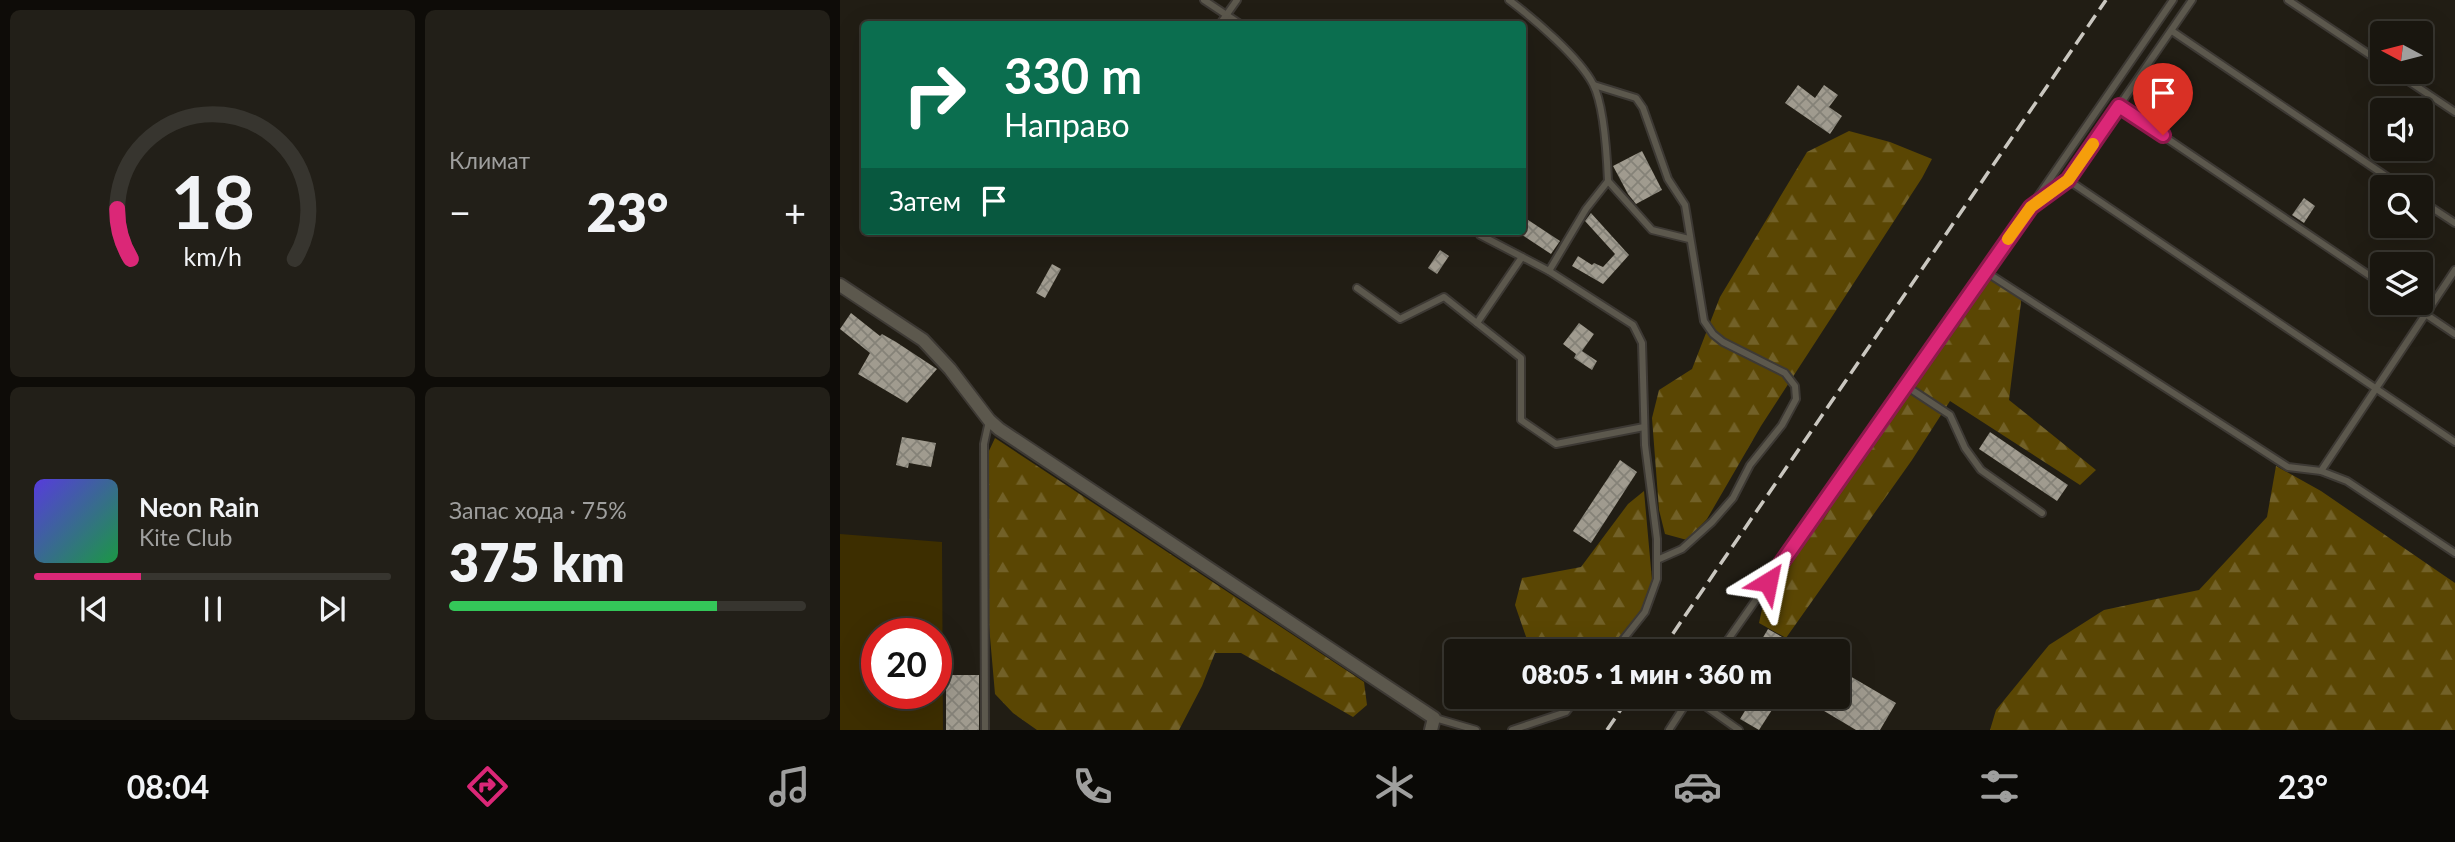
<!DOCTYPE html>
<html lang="ru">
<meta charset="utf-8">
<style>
:root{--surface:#19160f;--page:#221f18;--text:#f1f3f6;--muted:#9f9f9e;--line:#37352f;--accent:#db2777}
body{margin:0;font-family:Lato,sans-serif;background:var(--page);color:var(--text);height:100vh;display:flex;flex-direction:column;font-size:26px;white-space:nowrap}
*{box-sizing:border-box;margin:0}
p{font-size:23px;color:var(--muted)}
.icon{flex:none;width:38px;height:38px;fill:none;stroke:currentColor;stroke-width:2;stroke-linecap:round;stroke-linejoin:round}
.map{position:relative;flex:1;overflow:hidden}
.sheet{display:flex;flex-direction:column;gap:10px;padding:10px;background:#0e0c08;width:840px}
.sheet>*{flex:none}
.banner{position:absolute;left:21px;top:21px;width:665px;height:214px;border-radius:7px;box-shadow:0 7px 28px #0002,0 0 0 2px var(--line);background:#0b6e4f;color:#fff;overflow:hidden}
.needle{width:46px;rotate:277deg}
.tools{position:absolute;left:1530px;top:21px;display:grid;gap:14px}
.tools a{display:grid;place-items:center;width:63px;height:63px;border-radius:7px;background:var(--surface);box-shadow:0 7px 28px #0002,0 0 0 2px var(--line);font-size:35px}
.speed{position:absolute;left:21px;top:618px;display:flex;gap:14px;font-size:35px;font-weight:700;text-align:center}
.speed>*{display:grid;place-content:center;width:91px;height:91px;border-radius:50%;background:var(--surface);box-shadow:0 7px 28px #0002,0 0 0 2px var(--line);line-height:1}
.speed .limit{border:10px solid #d22;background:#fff;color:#111}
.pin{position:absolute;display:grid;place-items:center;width:60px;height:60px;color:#fff;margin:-72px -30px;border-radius:50% 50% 50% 0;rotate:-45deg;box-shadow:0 0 7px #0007}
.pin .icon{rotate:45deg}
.me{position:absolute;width:77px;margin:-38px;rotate:35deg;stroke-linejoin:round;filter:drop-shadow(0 0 5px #0008)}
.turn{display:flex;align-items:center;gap:24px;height:147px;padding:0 28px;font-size:32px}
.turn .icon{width:91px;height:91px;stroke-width:2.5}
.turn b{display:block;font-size:49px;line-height:60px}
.then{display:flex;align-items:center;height:66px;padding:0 28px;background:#0003;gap:14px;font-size:26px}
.big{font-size:52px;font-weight:800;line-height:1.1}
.sheet .tile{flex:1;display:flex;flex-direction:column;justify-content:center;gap:10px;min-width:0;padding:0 24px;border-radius:10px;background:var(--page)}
.sheet .dial{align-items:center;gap:0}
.dial svg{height:182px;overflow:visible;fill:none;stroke:var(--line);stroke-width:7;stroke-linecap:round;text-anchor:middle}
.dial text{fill:var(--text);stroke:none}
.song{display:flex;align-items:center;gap:21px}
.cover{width:84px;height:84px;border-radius:10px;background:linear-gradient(135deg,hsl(250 70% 55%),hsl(140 70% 35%))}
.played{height:7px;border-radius:4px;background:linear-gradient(90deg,var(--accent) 30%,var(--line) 30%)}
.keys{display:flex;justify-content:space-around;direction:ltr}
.heat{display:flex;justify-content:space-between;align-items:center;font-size:38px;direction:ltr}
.charge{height:10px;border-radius:5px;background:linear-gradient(90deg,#34c759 75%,var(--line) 0)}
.sheet .tiles{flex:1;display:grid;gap:10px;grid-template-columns:repeat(2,1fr)}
.trip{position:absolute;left:604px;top:639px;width:406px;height:70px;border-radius:7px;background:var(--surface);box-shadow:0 7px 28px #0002,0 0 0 2px var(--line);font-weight:800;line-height:70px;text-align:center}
.tabs{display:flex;height:112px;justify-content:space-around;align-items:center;background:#0a0906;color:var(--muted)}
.tabs .icon{width:49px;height:49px}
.tabs .selected{color:var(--accent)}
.tabs b{font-size:32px;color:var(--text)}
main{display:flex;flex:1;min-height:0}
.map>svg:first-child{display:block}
</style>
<main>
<section class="sheet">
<div class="tiles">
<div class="tile dial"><svg viewBox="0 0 100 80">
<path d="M14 69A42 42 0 1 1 86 69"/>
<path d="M14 69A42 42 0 0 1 8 47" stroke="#db2777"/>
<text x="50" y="56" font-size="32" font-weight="700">18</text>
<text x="50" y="72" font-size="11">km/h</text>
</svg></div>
<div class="tile"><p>Климат</p>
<div class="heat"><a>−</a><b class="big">23°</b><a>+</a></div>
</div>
<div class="tile">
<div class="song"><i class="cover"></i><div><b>Neon Rain</b><p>Kite Club</p></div></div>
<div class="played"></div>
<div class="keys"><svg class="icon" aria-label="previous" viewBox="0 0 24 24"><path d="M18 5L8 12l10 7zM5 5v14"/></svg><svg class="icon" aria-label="pause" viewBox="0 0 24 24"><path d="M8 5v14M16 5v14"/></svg><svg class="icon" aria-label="next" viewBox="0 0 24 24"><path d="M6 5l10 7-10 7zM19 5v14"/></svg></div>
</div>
<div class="tile"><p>Запас хода · 75%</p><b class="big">375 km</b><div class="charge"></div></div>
</div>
</section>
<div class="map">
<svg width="1615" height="730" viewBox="0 0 1615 730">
<defs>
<pattern id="forest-firs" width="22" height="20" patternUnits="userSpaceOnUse" patternTransform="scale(1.75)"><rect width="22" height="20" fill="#5a4603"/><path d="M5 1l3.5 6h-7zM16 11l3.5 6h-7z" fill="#726128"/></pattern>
<pattern id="building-cross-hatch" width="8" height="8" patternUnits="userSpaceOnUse" patternTransform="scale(1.75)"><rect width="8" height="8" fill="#a09b8f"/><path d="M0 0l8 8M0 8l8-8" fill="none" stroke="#858278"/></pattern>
</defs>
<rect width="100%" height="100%" fill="#211d14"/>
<!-- forest -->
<g fill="url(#forest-firs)">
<polygon points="1009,131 1050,142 1092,159 1082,178 921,426 867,519 847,540 825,534 819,510 812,418 819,390 852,369 880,297 967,152"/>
<polygon points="1161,279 1182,294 1169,400 1256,470 1240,485 1110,401 1072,460 946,638 919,623 928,582 1144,282"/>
<polygon points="155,438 524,682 527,705 513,717 401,653 375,653 362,686 339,730 197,730 173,713 155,694 148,614 148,453"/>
<polygon points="1436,466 1481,491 1615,583 1615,730 1150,730 1156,710 1209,645 1264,610 1359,590 1427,517"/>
<polygon points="804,491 813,591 774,651 691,651 675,605 682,578 741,567 788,504"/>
</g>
<!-- garden -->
<path fill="#3d2e00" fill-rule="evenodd" d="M0,534L102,542L103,730H0ZM37,634H96V693H37Z"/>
<!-- building -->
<g fill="url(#building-cross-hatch)">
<polygon points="958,85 975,98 984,85 998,95 989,107 1002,116 990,134 945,103"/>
<polygon points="802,151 822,190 796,204 788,194 773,166"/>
<polygon points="1464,198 1475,206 1464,223 1452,215"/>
<polygon points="751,213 789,255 763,284 732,266 738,256 752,265 754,263 763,267 775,254 745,221"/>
<polygon points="682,216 720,241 711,254 682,235"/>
<polygon points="600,250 609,256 597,274 588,268"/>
<polygon points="212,264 221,269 205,298 196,293"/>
<polygon points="11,313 40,336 42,334 56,342 97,369 67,403 18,374 30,353 0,329"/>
<polygon points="739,323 754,334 742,351 757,361 752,370 734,358 736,354 723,344"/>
<polygon points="1150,432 1228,485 1217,501 1139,449"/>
<polygon points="62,437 96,443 91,467 69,463 68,468 56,465"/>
<polygon points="780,460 797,472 751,543 733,531"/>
<polygon points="928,629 967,651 915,651"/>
<polygon points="998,669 1056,703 1040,730 1016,730 959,696 998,696"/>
<rect x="106" y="675" width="33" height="55"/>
<polygon points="914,696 941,696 919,730 900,719"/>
</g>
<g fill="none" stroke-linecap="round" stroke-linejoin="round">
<defs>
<g id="service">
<polyline points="364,0 400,24"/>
<path d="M669,0C694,19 739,57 753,84C764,105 767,157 768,181L746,209L709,271"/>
<polyline points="1448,0 1542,63"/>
<polyline points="380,24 397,0"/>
<polyline points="1332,31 1562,187"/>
<polyline points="1555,72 1615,112"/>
<polyline points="754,85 796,98 803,108 828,179 845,205 864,321 873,334 883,342 945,373 955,386 956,399 942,425 910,465 893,498 872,522 842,549 817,560"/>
<polyline points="1279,106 1542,284"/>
<polyline points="1228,180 1615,442"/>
<polyline points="768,181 812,230 849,239"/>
<polyline points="1580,200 1615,223"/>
<polyline points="1194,204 1228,180 1352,0"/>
<polyline points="640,235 709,271 793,325 802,343 805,445 817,539 817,579 805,612 774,651"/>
<polyline points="1146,272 1448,467 1481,471 1507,481 1615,553"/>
<polyline points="517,288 560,319 604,297 681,358 681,420 716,444 804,427"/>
<polyline points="1569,303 1615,334"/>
<polyline points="637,323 682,257"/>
<polyline points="1066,386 1110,415 1125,448 1141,470 1202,513"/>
<polyline points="1481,471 1615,270"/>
<polyline points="880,651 1146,272 1333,0"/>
<polyline points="851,696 899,730"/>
<polyline points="595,718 636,730"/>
<polyline points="145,730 144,444 149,421"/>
<polyline points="672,730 726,712 738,696"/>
<polyline points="829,730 851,696"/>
</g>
<polyline id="minor" points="0,285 83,340 110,369 149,420 159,429 594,718 591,730"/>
</defs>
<!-- service casing -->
<use href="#service" stroke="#3d3934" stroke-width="10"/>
<!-- minor casing -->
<use href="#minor" stroke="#3d3934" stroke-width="16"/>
<!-- service -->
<use href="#service" stroke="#5c584d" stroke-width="6"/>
<!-- minor -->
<use href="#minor" stroke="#5c584d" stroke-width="12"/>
<!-- rail -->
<g stroke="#cac7c0" stroke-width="3.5" stroke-dasharray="14 7" stroke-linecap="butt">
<polyline points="821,651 1266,0"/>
<polyline points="767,730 790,696"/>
</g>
</g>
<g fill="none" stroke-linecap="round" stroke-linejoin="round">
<defs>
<polyline id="route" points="928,582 1191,207 1228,180 1279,106 1323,135"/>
</defs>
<!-- route casing -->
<use href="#route" stroke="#8e194d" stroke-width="18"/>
<!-- route -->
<use href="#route" stroke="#db2777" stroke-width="12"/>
<!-- slow -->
<polyline stroke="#f59e0b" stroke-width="12" points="1168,239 1191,207 1228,180 1253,144"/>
</g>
</svg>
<div class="tools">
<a><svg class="needle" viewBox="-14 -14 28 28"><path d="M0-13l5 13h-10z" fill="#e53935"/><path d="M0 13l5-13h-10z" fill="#9f9f9e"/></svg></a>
<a><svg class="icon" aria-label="sound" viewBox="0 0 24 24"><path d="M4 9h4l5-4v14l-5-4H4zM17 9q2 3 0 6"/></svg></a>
<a><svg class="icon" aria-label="search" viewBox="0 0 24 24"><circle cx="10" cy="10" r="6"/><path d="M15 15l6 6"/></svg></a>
<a><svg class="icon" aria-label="layers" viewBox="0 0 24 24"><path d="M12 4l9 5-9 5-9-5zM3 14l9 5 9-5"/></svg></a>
</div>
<div class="speed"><div class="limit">20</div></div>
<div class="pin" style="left:1323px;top:135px;background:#d93025"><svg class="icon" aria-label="arrive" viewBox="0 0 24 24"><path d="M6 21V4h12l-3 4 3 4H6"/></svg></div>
<svg class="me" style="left:928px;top:582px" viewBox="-20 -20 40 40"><path d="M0-17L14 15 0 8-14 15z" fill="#db2777" stroke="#fff" stroke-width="4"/></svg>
<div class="trip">08:05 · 1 мин · 360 m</div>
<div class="banner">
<div class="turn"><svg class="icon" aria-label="right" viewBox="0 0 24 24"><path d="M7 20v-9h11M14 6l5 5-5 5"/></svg><div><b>330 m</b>Направо</div></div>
<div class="then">Затем<svg class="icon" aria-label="arrive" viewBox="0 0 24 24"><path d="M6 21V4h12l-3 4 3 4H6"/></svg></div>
</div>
</div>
</main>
<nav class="tabs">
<b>08:04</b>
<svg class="icon selected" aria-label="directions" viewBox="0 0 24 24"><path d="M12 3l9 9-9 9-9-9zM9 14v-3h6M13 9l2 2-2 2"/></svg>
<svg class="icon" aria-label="music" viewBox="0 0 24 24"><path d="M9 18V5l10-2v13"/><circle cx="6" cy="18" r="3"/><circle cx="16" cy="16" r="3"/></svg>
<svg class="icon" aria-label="phone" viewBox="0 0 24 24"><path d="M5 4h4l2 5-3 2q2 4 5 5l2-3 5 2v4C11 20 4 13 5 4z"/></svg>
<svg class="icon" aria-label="climate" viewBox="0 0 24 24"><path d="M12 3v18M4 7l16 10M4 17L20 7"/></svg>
<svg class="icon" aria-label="car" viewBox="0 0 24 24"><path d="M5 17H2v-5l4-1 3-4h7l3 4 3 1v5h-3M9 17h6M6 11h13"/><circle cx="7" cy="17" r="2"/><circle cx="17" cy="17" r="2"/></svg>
<svg class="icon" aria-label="filters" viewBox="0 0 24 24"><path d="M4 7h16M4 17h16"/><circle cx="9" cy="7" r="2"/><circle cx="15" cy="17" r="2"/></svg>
<b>23°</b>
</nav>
